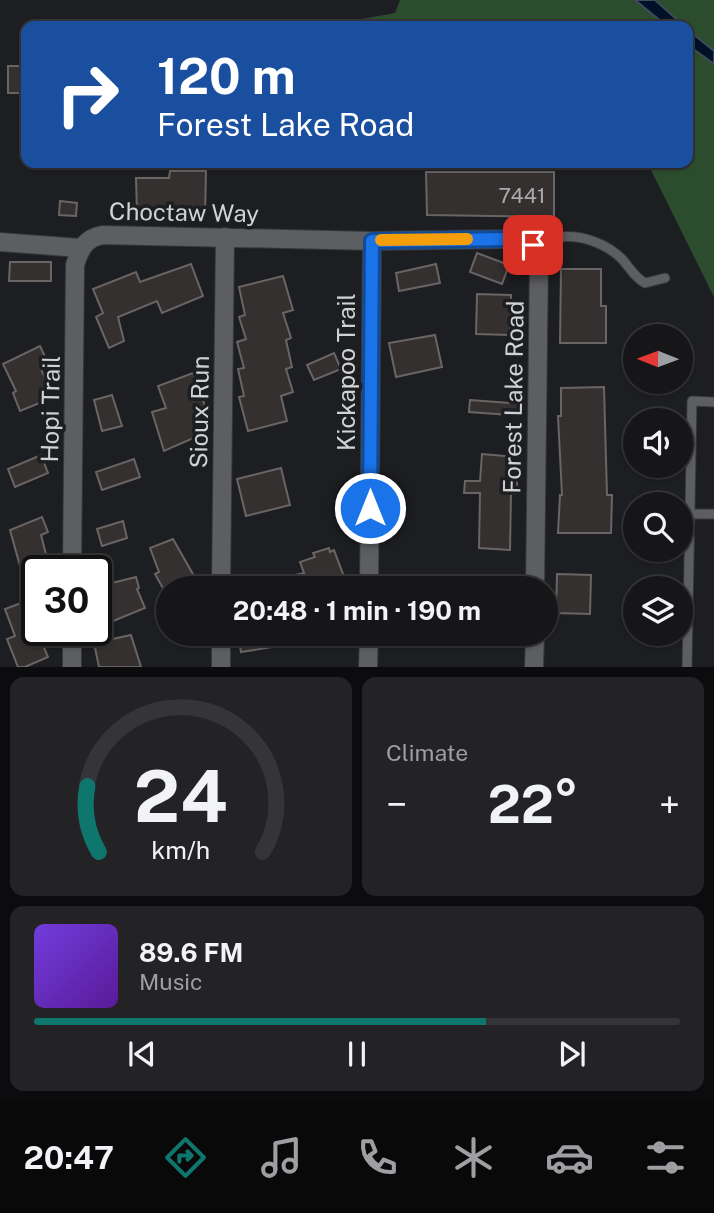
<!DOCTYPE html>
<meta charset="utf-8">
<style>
:root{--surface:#161619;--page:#232326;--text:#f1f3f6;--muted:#9e9fa2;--line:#353538;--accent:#0f766e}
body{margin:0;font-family:"Public Sans",sans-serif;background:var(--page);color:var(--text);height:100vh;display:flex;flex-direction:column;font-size:26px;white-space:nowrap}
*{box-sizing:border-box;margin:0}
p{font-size:23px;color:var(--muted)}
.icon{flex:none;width:38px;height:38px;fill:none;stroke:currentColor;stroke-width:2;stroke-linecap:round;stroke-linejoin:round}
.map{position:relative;height:667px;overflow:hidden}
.panel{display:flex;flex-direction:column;gap:10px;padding:10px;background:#0c0c0e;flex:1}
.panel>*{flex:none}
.hud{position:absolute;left:21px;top:21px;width:672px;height:147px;border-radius:14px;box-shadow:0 2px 5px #0004,0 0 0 2px var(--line);background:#1a4fa0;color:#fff;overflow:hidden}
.needle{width:46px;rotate:271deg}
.fabs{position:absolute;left:623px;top:324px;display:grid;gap:14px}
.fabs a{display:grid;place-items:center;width:70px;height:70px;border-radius:50%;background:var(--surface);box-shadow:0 2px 5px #0004,0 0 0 2px var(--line);font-size:35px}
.speed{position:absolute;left:21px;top:555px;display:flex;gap:14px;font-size:35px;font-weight:700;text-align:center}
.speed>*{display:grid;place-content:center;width:91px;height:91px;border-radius:50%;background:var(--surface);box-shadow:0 2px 5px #0004,0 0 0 2px var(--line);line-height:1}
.speed .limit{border:4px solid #111;border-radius:10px;background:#fff;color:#111}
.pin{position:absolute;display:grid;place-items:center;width:60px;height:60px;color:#fff;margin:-30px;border-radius:14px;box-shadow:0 4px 10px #0006}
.me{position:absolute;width:77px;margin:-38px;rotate:0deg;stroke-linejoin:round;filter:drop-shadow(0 0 5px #0008)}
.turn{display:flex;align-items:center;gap:24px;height:147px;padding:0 21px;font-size:32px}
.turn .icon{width:91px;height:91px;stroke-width:2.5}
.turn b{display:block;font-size:49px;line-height:60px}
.big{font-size:52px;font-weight:700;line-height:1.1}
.panel .widget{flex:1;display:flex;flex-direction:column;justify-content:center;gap:10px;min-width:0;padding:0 24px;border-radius:14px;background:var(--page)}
.panel .dial{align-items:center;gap:0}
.dial svg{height:182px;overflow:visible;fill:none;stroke:var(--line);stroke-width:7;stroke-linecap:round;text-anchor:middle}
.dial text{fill:var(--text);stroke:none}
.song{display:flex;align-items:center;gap:21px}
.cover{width:84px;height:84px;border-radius:10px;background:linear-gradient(135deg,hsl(260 70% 55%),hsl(270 70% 35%))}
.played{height:7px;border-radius:4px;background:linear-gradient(90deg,var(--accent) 70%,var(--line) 70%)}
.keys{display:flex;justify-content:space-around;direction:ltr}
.heat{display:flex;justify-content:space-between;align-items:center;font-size:38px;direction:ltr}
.panel .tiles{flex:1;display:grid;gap:10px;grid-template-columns:1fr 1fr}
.widget:last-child{grid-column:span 2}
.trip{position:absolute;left:156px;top:576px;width:402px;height:70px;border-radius:35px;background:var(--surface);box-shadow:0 2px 5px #0004,0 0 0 2px var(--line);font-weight:700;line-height:70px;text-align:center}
.tab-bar{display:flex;height:112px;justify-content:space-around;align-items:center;background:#09090a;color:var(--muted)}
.tab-bar .icon{width:49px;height:49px}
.tab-bar .active{color:var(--accent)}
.tab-bar b{font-size:32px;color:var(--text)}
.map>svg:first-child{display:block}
</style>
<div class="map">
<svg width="714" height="667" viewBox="0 0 714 667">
<rect width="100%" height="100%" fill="#1d1e21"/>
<!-- green -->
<polygon fill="#2c4d2d" points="400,0 714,0 714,297 649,166 622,163 688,163 688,26 333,26 334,24 395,13"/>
<!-- water -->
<g fill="#001026" stroke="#3f4a5a" stroke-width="2">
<polygon points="635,0 655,0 684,26 667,26"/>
<polygon points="688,30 714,51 714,64 688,45"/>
</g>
<!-- building -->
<g fill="#34302f" stroke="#6a6564" stroke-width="2">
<rect x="8" y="66" width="18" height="27"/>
<polygon points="170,171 206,171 205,217 169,217 169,212 137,213 136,178 169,178"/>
<polygon points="426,172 554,172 554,217 427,215"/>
<polygon points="60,201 77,203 76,216 59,215"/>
<polygon points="477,253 509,265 502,284 470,272"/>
<polygon points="10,262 51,262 51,281 9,281"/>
<polygon points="191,264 203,296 162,313 157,301 118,317 124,341 109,348 96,317 103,313 93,289 136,272 140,282"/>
<polygon points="436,264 440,283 399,291 396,273"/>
<polygon points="561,269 601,269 601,306 606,306 606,343 560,343"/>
<polygon points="283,276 293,310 283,313 291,338 286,340 292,367 286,369 293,392 281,396 287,421 248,431 239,397 244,396 238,369 244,368 237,342 246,339 239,317 245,315 239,287"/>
<polygon points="477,294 511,295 510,335 476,334"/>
<polygon points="435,335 442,367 396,377 389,343"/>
<polygon points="40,346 48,363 40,367 49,387 43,390 47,400 20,411 13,393 16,391 3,364"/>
<polygon points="334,353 341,369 314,380 307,365"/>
<polygon points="193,373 205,406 195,410 205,433 164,451 152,412 166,408 158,386"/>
<polygon points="604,387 607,495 612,495 611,533 558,533 560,495 562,495 558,416 561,416 561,388"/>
<polygon points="112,395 122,426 102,431 94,400"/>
<polygon points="470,400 523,404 522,416 469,412"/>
<polygon points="482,454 516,457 514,482 517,482 517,494 511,494 510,550 479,548 480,493 464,493 465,481 480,481"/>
<polygon points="41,455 48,473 15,487 8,469"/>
<polygon points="134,459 140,477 102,490 96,472"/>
<polygon points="281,468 290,505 246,516 237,479"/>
<polygon points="42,517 48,532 41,535 47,558 20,566 10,530"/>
<polygon points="123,521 127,538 102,546 97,529"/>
<polygon points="173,539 194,576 173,588 168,588 165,592 155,574 159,572 150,548"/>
<polygon points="329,548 330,552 334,550 346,582 327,588 262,588 261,583 304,573 300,562 315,557 313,553"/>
<polygon points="557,574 591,575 590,614 556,613"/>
<polygon points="136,577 139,588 137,589 145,608 96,628 96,587"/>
<polygon points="37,597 37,631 48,657 25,667 18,667 7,639 15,636 5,609"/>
<polygon points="284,634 285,645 241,652 239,641"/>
<polygon points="131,635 141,667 99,667 94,643"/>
</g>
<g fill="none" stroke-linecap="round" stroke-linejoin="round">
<defs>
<g id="lane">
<path d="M533,245C542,243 551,238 560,237C581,234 607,244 622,259C630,268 634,277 645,283L665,278"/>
<polyline points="690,514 714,514"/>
<polyline points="687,667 692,401 714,402"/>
</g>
<g id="street">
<polyline points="0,242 80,248"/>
<path d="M72,570L75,265C80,249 85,238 103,235L372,241L517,239L533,245L539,257L535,588"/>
<polyline points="221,588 225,237"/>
<polyline points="369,588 372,241"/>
<polyline points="72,667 72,630"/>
<polyline points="221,667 221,634"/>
<polyline points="368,667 369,634"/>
<polyline points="534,667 535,634"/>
</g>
</defs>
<!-- lane casing -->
<use href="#lane" stroke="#37383a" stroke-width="11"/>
<!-- street casing -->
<use href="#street" stroke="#37383a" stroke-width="20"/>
<!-- lane -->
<use href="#lane" stroke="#5d5e61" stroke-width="9"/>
<!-- street -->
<use href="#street" stroke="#5d5e61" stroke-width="18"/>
</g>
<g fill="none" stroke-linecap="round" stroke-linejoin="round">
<defs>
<polyline id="route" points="370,508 372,241 517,239 533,245"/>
</defs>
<!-- route casing -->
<use href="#route" stroke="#114b97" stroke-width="18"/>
<!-- route -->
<use href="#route" stroke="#1a73e8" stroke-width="12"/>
<!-- slow -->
<polyline stroke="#f59e0b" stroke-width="12" points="381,240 467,239"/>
</g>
<g text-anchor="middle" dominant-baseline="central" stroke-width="7" stroke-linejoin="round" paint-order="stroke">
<!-- number labels -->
<g font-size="21" fill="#aaaaab">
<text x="522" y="195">7441</text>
</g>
<!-- street labels -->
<g font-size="24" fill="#d1d2d4" stroke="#1d1e21">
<text transform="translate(184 212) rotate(1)">Choctaw Way</text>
<text transform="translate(346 372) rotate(-90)">Kickapoo Trail</text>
<text transform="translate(513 397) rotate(-89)">Forest Lake Road</text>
<text transform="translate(50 409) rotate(-89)">Hopi Trail</text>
<text transform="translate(199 412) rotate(-89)">Sioux Run</text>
</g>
</g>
</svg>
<div class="fabs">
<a><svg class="needle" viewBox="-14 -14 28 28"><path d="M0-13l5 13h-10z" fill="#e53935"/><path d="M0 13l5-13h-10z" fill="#9e9fa2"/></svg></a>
<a><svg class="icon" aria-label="sound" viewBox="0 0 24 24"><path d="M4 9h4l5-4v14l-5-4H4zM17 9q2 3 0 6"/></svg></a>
<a><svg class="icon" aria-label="search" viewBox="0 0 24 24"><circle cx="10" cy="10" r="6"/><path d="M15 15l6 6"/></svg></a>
<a><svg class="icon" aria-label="layers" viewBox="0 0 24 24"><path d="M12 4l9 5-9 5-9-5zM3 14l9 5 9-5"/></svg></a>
</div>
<div class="speed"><div class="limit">30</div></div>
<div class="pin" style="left:533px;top:245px;background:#d93025"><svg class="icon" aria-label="arrive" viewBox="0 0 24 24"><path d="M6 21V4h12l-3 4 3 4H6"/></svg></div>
<svg class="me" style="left:370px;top:508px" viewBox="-20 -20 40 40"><circle r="17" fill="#1a73e8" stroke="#fff" stroke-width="3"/><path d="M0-11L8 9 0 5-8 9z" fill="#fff"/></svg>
<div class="trip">20:48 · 1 min · 190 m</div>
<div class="hud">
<div class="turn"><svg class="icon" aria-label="right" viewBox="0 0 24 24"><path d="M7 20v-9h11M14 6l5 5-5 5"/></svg><div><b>120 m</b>Forest Lake Road</div></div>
</div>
</div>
<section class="panel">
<div class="tiles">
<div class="widget dial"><svg viewBox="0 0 100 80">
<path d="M14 69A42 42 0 1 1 86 69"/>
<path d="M14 69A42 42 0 0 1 9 40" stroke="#0f766e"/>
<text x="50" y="56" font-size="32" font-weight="700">24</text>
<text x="50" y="72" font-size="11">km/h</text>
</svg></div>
<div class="widget"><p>Climate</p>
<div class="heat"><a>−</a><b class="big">22°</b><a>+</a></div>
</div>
<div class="widget">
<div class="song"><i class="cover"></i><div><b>89.6 FM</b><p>Music</p></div></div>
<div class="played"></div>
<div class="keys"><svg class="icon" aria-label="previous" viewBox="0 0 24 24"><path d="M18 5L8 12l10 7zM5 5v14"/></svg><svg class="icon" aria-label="pause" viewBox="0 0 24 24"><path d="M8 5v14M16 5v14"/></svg><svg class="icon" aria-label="next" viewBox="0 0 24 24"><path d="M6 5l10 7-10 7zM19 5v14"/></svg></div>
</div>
</div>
</section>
<nav class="tab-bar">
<b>20:47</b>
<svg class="icon active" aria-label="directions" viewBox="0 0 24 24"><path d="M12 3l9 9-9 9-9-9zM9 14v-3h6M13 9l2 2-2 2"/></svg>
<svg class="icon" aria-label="music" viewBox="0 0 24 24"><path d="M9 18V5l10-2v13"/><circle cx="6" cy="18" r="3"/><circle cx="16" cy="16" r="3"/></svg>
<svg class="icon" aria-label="phone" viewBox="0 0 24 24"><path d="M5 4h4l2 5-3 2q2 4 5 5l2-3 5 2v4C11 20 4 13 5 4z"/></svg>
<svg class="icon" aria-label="climate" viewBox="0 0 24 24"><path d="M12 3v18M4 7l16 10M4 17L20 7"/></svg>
<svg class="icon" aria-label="car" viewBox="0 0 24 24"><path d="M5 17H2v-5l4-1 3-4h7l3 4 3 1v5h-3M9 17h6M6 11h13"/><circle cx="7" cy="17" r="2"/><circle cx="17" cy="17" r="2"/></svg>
<svg class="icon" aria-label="filters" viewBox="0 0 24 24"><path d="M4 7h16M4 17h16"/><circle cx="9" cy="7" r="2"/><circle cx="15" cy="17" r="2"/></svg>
</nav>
